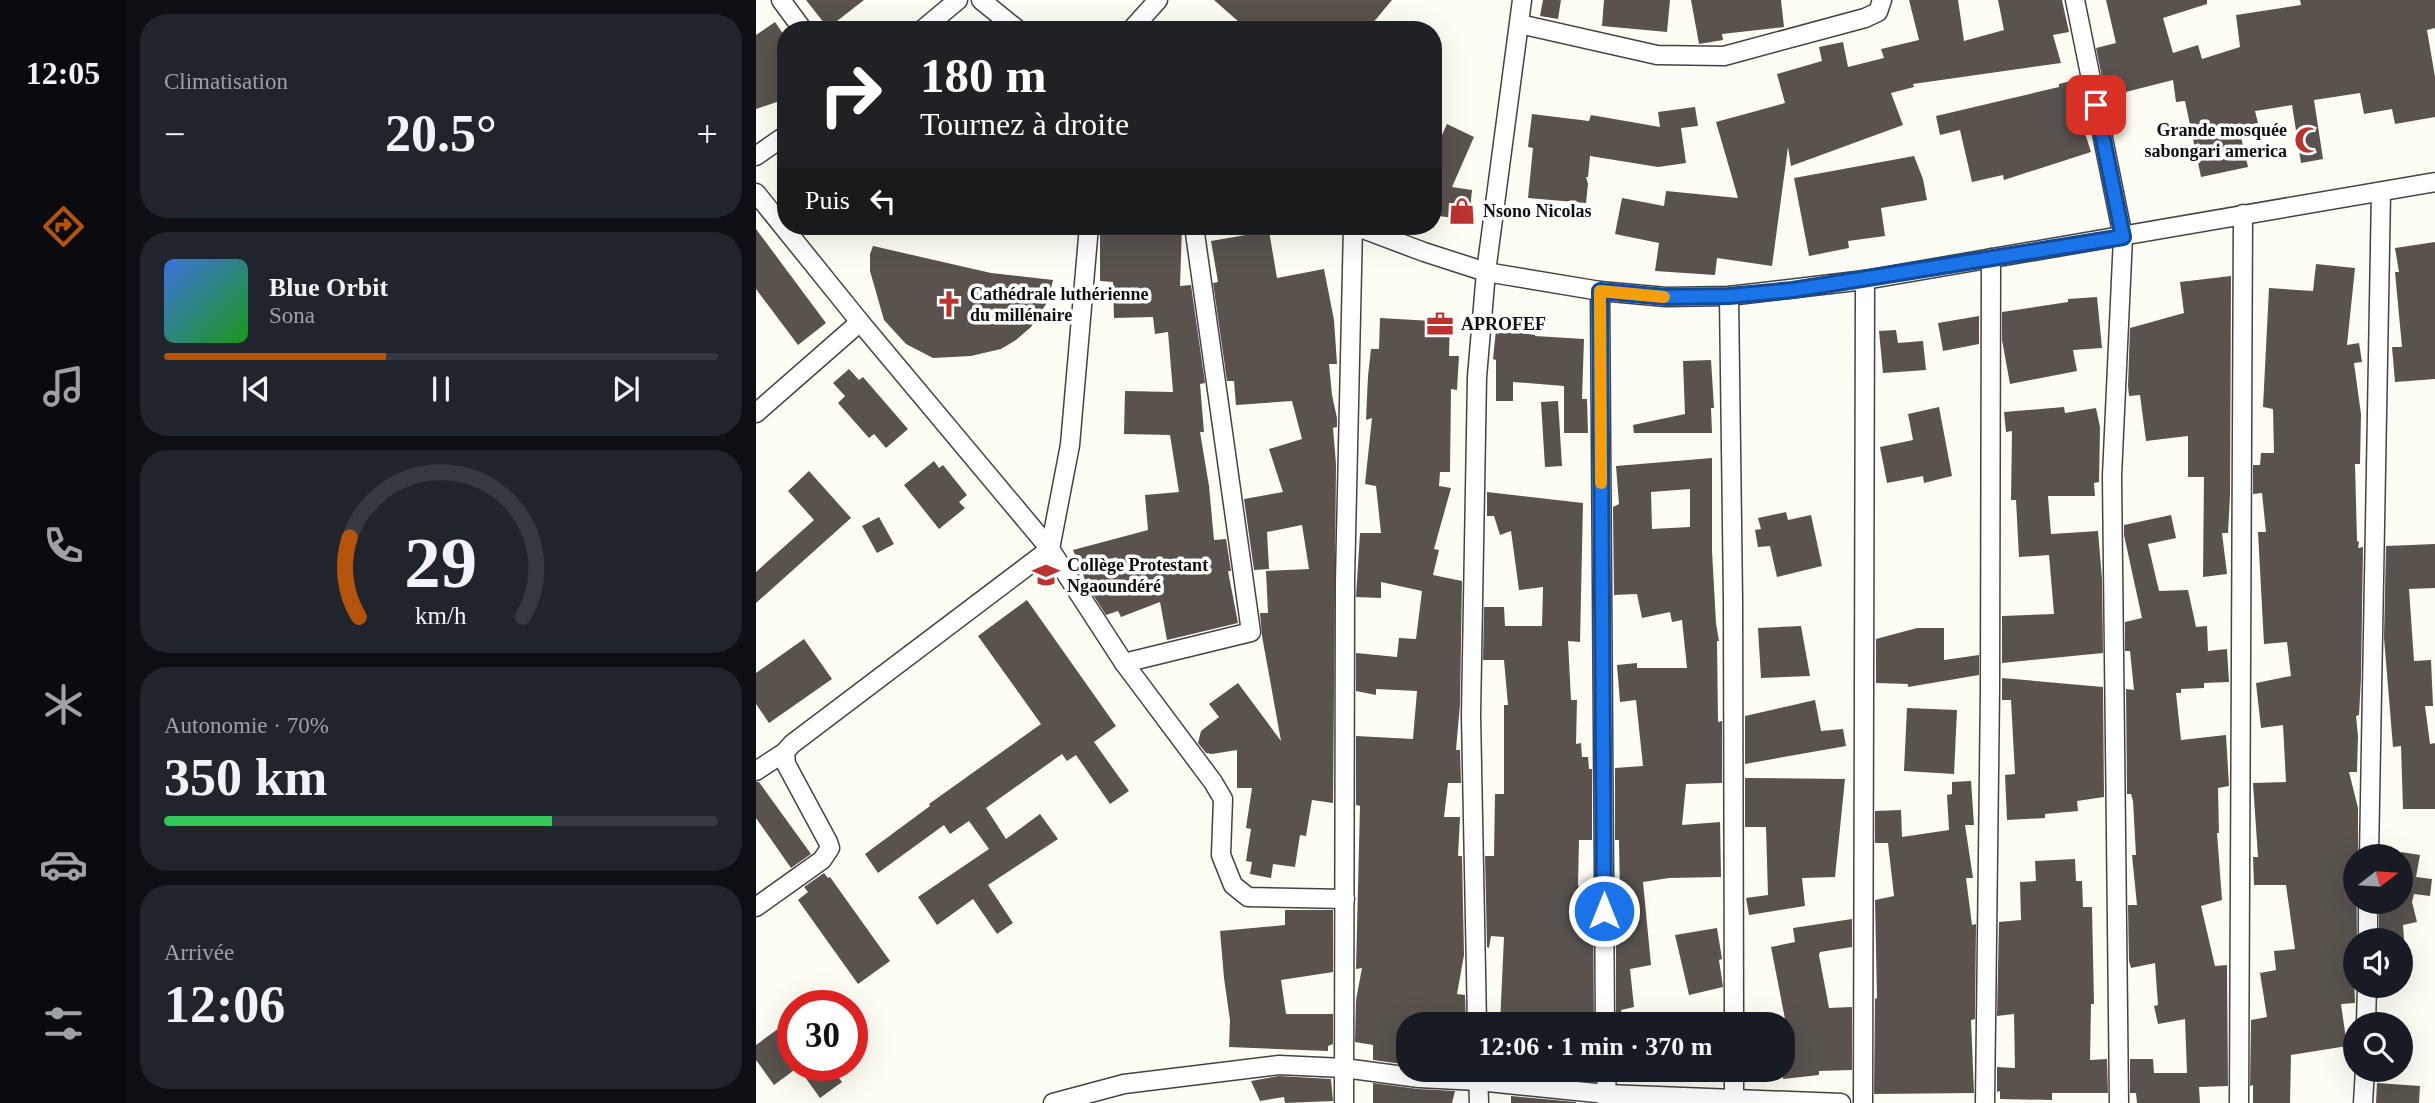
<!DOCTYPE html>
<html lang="fr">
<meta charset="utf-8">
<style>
:root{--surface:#171b24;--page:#20242c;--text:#f1f3f6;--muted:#9ea1a6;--line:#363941;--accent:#b45309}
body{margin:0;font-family:Georgia,serif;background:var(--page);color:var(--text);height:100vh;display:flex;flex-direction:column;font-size:26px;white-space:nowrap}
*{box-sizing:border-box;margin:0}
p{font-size:23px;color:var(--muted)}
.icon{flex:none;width:38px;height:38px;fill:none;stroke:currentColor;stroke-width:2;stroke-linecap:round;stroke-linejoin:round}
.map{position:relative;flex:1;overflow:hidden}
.side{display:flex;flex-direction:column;gap:14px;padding:14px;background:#0d0f14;width:630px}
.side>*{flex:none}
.hud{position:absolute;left:21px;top:21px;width:665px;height:214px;border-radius:28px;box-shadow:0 7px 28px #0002;background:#202124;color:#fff;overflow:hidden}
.needle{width:46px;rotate:73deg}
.tools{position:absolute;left:1587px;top:844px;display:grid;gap:14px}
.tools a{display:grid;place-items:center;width:70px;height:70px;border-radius:50%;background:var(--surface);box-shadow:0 7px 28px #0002;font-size:35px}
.speed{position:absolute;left:21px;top:990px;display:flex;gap:14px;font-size:35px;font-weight:700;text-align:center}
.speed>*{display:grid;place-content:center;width:91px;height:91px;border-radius:50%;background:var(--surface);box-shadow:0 7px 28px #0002;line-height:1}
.speed .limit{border:10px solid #d22;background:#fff;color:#111}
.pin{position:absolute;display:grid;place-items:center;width:60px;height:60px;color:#fff;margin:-30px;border-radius:14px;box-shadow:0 4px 10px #0006}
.me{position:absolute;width:77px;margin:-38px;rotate:0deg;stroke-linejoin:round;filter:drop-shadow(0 0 5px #0008)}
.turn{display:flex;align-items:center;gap:24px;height:147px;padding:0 28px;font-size:32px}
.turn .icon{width:91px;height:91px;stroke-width:2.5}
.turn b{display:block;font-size:49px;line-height:60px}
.then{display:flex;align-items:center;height:66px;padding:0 28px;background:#0003;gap:14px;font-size:26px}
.big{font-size:52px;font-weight:600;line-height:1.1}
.side .tile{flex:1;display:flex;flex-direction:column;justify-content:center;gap:10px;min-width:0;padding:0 24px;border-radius:28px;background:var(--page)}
.side .dial{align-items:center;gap:0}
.dial svg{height:182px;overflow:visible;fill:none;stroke:var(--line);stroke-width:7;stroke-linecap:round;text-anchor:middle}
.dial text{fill:var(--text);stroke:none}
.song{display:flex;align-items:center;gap:21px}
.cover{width:84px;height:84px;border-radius:10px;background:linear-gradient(135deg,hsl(220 70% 55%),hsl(120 70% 35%))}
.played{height:7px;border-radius:4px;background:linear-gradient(90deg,var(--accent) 40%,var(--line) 40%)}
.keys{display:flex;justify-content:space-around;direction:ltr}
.heat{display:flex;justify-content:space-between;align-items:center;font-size:38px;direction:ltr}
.charge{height:10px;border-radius:5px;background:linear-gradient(90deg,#34c759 70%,var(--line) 0)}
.trip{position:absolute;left:640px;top:1012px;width:399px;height:70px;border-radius:28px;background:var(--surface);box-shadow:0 7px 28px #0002;font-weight:600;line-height:70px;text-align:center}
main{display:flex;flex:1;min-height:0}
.dock{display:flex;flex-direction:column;width:126px;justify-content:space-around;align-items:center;background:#090b0e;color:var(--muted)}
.dock .icon{width:49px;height:49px}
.dock .active{color:var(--accent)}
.dock b{font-size:32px;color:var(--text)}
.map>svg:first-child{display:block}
</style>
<main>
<nav class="dock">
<b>12:05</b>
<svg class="icon active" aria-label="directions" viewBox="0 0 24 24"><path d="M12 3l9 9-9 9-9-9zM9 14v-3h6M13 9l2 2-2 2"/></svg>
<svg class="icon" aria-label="music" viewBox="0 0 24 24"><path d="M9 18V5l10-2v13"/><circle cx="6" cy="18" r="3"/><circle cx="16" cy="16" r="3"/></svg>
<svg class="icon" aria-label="phone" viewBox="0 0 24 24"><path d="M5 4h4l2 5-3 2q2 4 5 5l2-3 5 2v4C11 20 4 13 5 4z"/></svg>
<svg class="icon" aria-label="climate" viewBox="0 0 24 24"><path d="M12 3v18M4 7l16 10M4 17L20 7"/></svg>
<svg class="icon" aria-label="car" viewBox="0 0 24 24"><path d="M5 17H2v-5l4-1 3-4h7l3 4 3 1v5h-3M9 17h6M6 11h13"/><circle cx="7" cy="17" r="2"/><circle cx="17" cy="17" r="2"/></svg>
<svg class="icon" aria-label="filters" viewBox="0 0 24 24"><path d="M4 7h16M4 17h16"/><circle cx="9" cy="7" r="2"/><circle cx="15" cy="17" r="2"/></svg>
</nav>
<section class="side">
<div class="tile"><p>Climatisation</p>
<div class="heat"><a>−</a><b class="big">20.5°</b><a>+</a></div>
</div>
<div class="tile">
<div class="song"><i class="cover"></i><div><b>Blue Orbit</b><p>Sona</p></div></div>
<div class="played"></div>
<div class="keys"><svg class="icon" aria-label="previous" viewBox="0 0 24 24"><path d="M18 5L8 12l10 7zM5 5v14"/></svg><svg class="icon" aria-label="pause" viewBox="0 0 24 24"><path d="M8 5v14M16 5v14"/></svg><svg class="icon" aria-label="next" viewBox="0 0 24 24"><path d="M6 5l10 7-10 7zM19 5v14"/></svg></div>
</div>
<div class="tile dial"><svg viewBox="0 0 100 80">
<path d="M14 69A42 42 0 1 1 86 69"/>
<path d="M14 69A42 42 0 0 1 10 34" stroke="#b45309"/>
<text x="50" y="56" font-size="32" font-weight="700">29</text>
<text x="50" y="72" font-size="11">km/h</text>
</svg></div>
<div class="tile"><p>Autonomie · 70%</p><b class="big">350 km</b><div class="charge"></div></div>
<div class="tile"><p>Arrivée</p><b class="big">12:06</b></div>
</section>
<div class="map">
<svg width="1679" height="1103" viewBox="0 0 1679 1103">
<rect width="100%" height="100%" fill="#fefdf4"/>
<!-- building -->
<g fill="#59524d" fill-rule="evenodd">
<polygon points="50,0 108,0 72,28"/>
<polygon points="458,0 636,0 611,30 492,30"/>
<polygon points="787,0 805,0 802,19 784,16"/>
<polygon points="848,0 914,0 911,32 846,26"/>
<polygon points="935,0 1025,0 1028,27 966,34 967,40 943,44"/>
<polygon points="1153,0 1202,0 1208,41 1248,30 1242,0 1306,0 1313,32 1297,35 1305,63 1157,84 1158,87 1135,93 1147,125 1035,166 1032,147 1016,266 961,258 959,275 899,271 903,243 859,234 866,198 908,206 910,191 982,198 960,122 1029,103 1021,74 1066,61 1063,47 1087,42 1092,67 1128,58 1125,49 1163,40"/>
<polygon points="1350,0 1451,0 1451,4 1407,18 1417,53 1442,45 1446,59 1484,47 1480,15 1545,5 1544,0 1679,0 1679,28 1671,30 1679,77 1679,117 1639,124 1636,109 1608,114 1604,93 1558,100 1567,159 1545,163 1536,105 1499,111 1502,123 1483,128 1492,167 1445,177 1429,101 1420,102 1417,80 1350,97 1340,48 1360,43"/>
<polygon points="19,22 30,38 30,99 0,109 0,35"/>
<polygon points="1323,79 1328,103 1320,105 1335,152 1248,180 1247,175 1216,182 1204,130 1184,135 1180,116 1303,87 1303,84"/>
<polygon points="939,107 942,126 925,128 930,163 902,167 834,156 832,177 830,177 832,184 830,203 772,198 777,148 772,147 776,114 833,121 835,115 904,127 902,112"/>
<polygon points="691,124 718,137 696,187 716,190 713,220 683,216 677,229 677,155"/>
<polygon points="1158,156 1167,179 1171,200 1125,208 1129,236 1092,241 1093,248 1053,256 1038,178"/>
<polygon points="344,226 426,226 424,286 435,285 449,383 444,384 448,432 444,432 453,486 458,540 470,539 475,571 472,571 482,623 411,640 404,602 365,617 362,611 350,615 332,587 317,550 392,530 389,495 423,492 414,435 368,434 369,391 417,392 412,332 399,334 397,317 358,318 357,282 344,281"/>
<polygon points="0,229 70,323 42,345 0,289"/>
<polygon points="513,231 521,278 568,269 578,320 581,364 573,364 576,395 581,418 581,427 577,428 580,464 577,803 556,800 550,836 544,835 539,867 517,864 515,878 494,874 496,862 490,861 495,829 490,828 496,788 481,788 481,750 456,754 450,753 442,743 445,731 463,717 453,704 482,683 525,741 506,636 504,613 512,613 510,571 553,569 546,525 511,532 513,569 498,570 488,499 527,492 513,449 546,439 536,401 480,405 478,381 471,381 457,283 462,282 455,241"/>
<polygon points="1679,242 1679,379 1639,382 1636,347 1646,347 1639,272 1643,272 1639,248"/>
<polygon points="117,246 235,273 297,280 292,301 275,327 260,340 245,349 215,356 177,358 150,344 128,320 114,271 114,254"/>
<polygon points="1560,264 1599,268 1591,345 1603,343 1606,362 1598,363 1605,414 1604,464 1599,464 1601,541 1603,542 1602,548 1607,547 1605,678 1603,715 1600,716 1602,736 1601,772 1593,772 1602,808 1602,856 1600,856 1601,940 1597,940 1599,1003 1585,1004 1591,1046 1535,1055 1534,1103 1497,1103 1497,1085 1494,1086 1495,1020 1511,1017 1504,973 1520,970 1518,951 1539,949 1530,885 1498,885 1497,857 1502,857 1497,783 1530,782 1527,725 1505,728 1500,683 1535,676 1531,642 1508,644 1502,532 1510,532 1506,493 1497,494 1497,465 1504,465 1505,453 1518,453 1517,409 1507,407 1513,288 1557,291"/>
<polygon points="1475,276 1474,495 1472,533 1466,533 1471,574 1447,577 1448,477 1432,477 1432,436 1390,441 1384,395 1373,396 1372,386 1374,328 1428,313 1424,282"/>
<polygon points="1341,297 1346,348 1317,350 1321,371 1254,384 1246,340 1246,312 1312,302 1312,299"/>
<polygon points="1223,316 1223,344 1187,351 1182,323"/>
<polygon points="624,318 694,322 693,356 703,356 701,390 695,389 694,472 684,472 683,486 695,488 678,549 683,550 677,575 706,581 704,704 700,750 704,750 705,783 692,783 688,817 704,817 702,856 706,856 708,955 701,994 709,995 710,1024 653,1024 653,1065 617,1060 617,1045 599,1042 600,1000 606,968 600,969 604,806 600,805 600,736 657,739 661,691 620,689 620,695 600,691 600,653 641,657 643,638 660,639 666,591 625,582 625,598 600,597 604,533 625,533 620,486 609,484 616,418 610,420 612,376 615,349 623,349"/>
<polygon points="740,330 779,335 779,336 828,339 826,399 831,399 832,433 808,433 808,386 757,382 757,401 740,401 740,360 737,359"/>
<polygon points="1140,330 1142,343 1167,341 1170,370 1127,373 1123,331"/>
<polygon points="955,360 958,408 955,408 956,433 878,433 877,425 929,414 927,361"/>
<polygon points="93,369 103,380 107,377 152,429 130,448 118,434 113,438 82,403 89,396 77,383"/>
<polygon points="802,401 806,466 789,467 785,402"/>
<polygon points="1183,407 1196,476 1168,483 1167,476 1131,483 1124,447 1157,440 1152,414"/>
<polygon points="1308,407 1309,413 1340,408 1344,427 1343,482 1338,483 1339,496 1292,496 1295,534 1342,531 1346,579 1347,653 1246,663 1246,616 1298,614 1293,555 1263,557 1260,500 1255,500 1256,431 1250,432 1248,412"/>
<path d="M956,458V551L960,623L963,641H961L962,722L966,721V783L930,784L926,825L964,822L965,877L913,878L887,882L895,965L874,969L878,1007L865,1010L867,1024H860V897L864,896L863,840H859V768L887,766L880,700L864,702L861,665L881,663V668H931L926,620L916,622L914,612L886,618L881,594L858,595L857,507L863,504L860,466ZM934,489V527L896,529L895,492Z"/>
<polygon points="178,461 183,468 187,465 211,495 203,502 209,508 183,529 148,485"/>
<polygon points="53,471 95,518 0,603 0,572 58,520 32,491"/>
<polygon points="731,492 827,503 824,642 812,641 815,700 821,700 820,744 825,743 826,757 832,757 833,769 836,769 836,840 823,840 822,886 824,886 822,900 837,899 838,1024 744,1024 748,937 735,936 733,948 731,947 729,856 738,856 739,794 748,794 748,705 752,705 748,660 727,660 728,607 748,607 749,626 786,626 787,587 763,590 755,531 744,535 738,516 731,516"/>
<polygon points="1030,512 1032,520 1055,515 1066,566 1021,577 1014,546 1002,547 999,530 1005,529 1002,518"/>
<polygon points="1415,515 1420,538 1392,544 1403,591 1432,590 1440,627 1451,626 1452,651 1471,649 1473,682 1448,683 1448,688 1425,689 1425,693 1420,693 1425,740 1470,735 1473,786 1462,788 1463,833 1461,833 1466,900 1445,906 1459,966 1471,965 1472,1086 1443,1087 1444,1103 1381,1103 1380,1093 1374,1093 1374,1059 1397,1059 1398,1073 1431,1073 1429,1019 1402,1024 1398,1006 1402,1005 1399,963 1375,968 1373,961 1372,905 1381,905 1376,855 1380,855 1377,801 1375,794 1371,794 1370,689 1378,690 1374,651 1369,651 1369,622 1386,618 1368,535 1368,525"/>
<polygon points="123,517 138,544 121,553 106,526"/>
<polygon points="1679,544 1679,588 1653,589 1658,661 1675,660 1677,706 1669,706 1674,744 1679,743 1679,809 1647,809 1645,746 1637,747 1628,638 1630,546"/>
<polygon points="271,600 360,726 338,742 373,791 354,804 320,755 311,761 306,754 230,808 250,839 284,814 302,839 232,885 257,923 241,934 217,899 181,925 162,897 233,849 213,821 194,834 188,825 122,873 109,854 174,806 173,804 285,724 222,636"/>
<polygon points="1045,626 1054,676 1005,678 1002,628"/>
<polygon points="1161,628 1188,628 1188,660 1223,655 1223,675 1152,687 1152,684 1120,683 1120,639"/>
<polygon points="48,639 76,679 13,723 0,704 0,673"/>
<polygon points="1246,678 1347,687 1348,797 1321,801 1322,811 1289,814 1289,818 1251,820 1249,775 1259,774 1255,700 1246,700"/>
<polygon points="1059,700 1065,731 1087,729 1090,746 989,764 989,716"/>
<polygon points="1151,708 1201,710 1198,774 1148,771"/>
<polygon points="989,778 1089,779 1079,877 1046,878 1049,906 993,915 990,898 1012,895 1010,827 989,827"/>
<polygon points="1215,781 1218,825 1209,825 1217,878 1210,878 1216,925 1220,924 1219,1019 1215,1020 1218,1093 1118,1094 1119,999 1121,998 1119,900 1138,896 1132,843 1119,843 1119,811 1145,810 1146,837 1193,830 1191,795 1196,794 1196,782"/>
<polygon points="0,782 3,782 55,854 35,868 0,818"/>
<polygon points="1645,852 1664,855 1660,877 1676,879 1674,896 1658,894 1656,902 1661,922 1647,925 1648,940 1623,940 1623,901 1645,901"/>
<polygon points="1319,859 1320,881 1326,881 1327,907 1336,907 1338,1004 1335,1004 1334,1060 1351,1059 1352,1093 1296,1093 1296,1100 1244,1099 1244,1091 1241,1092 1241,1067 1259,1068 1258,1014 1241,1016 1243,922 1265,920 1264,882 1280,881 1279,861"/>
<polygon points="68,873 72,878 74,877 134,961 102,984 42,900 52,892 48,887"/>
<polygon points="529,910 577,910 577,972 525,980 530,1014 577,1014 577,1044 572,1046 572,1051 473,1047 474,1020 468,978 464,931 529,925"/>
<polygon points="1096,919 1096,947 1064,952 1063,955 1073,1008 1096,1007 1096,1070 1063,1071 1063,1075 1027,1079 1029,1019 1015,947 1039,942 1037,928"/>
<polygon points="961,928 966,959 963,960 967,987 933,995 919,935"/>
<polygon points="37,1018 37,1071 18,1085 0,1060 0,1045"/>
<polygon points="41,1066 74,1066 86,1082 64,1098"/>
<polygon points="755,1069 820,1069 820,1080 755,1073"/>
<polygon points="523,1076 575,1079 577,1101 529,1103 528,1097 504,1101 495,1081"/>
<polygon points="617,1083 662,1089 699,1091 696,1103 617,1103"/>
<polygon points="1621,1083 1664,1086 1663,1103 1620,1103"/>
<polygon points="755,1096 820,1102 820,1103 755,1103"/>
</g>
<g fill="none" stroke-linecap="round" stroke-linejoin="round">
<defs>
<g id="street">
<polyline points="25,0 47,30"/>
<polyline points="225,0 262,30"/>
<polyline points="1319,0 1367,237 1356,476 1363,1103"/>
<polyline points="764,24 901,55 968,56 1109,18 1122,12 1126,0"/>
<polyline points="166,30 202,0"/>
<polyline points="375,30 402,0"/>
<polyline points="0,156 30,135"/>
<polyline points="0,193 104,322 0,413"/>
<polyline points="333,226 314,445 294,549 368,663 457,782 467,799 465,855 477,885 492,897 589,899"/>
<polyline points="599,226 668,252 730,272 844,291 910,297 973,296 1109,280 1679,182"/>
<polyline points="844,291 849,1024"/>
<polyline points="973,296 977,600 978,1024"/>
<polyline points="368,663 495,632 438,226"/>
<polyline points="0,771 29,752"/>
<polyline points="1613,856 1625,192"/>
<polyline points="0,907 66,860 74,848 72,842 30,764 29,752 36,744 294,549 104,322"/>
<polyline points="1612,940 1612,901"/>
<polyline points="721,1024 715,715 721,377 730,272 766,0"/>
<polyline points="1610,1024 1611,985"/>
<polyline points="850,1069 851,1103"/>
<polyline points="978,1069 978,1103"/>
<polyline points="722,1072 723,1103"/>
<polyline points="297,1103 368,1084 523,1065 588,1068 663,1078 722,1081 850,1094 1085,1103"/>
<polyline points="588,1103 589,581 597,226"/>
<polyline points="1107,1103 1109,280"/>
<polyline points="1229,1103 1234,689 1235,258"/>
<polyline points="1483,1103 1487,214"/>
<polyline points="1607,1103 1609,1069"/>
</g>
</defs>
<!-- street casing -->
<use href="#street" stroke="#434343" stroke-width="21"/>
<!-- street -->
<use href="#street" stroke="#fff" stroke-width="18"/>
</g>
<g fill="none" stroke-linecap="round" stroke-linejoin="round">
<defs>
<polyline id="route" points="848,911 844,291 910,297 973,296 1037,290 1367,237 1340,105"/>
</defs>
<!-- route casing -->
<use href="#route" stroke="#114b97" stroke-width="18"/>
<!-- route -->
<use href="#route" stroke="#1a73e8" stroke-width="12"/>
<!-- slow -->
<polyline stroke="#f59e0b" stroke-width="12" points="845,483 844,291 908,297"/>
</g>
<!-- icons -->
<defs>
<symbol id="mosque-bare" viewBox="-9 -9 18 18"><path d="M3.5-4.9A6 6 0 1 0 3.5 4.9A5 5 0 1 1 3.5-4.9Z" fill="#ba332f" stroke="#fff" stroke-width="2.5" paint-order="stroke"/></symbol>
<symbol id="shop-bare" viewBox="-9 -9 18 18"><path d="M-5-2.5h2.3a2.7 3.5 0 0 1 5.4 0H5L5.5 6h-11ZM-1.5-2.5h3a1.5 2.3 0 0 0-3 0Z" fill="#ba332f" stroke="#fff" stroke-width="2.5" paint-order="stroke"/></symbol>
<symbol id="church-bare" viewBox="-9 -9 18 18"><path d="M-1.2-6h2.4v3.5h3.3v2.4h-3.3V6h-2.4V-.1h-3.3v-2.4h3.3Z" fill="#ba332f" stroke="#fff" stroke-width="2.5" paint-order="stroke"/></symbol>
<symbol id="office-bare" viewBox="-9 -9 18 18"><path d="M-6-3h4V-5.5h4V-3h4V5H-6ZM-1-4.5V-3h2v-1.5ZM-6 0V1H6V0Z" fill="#ba332f" stroke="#fff" stroke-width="2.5" paint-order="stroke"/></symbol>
<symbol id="school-bare" viewBox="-9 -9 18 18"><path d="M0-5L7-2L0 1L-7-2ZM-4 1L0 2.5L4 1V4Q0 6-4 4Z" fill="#ba332f" stroke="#fff" stroke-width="2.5" paint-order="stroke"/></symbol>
</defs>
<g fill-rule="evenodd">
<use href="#mosque-bare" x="1533" y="121" width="38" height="38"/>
<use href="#shop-bare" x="687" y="192" width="38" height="38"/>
<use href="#church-bare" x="174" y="285" width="38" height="38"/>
<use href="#office-bare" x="665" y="305" width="38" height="38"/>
<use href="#school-bare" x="271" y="556" width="38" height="38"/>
</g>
<g text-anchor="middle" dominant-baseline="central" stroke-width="7" stroke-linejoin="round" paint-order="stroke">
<!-- poi labels -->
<g font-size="18" font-weight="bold" fill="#101010" stroke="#fff" text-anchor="start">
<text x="1531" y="130" text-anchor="end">Grande mosquée<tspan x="1531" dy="21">sabongari america</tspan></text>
<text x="727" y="211">Nsono Nicolas</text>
<text x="214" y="294">Cathédrale luthérienne<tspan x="214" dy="21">du millénaire</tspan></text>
<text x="705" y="324">APROFEF</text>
<text x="311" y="565">Collège Protestant<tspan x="311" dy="21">Ngaoundéré</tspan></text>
</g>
</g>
</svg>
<div class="tools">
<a><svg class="needle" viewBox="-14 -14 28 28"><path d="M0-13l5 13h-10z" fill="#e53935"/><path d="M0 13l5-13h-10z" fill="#9ea1a6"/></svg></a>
<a><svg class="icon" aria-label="sound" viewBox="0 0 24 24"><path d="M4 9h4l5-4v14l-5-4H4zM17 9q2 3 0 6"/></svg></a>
<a><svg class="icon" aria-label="search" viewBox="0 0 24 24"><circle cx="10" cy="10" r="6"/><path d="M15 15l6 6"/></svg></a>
</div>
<div class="speed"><div class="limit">30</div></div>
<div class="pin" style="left:1340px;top:105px;background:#d93025"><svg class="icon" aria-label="arrive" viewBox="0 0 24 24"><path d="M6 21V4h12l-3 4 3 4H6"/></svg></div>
<svg class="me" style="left:848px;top:911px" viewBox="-20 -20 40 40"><circle r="17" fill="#1a73e8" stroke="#fff" stroke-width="3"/><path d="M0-11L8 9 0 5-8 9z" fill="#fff"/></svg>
<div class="trip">12:06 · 1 min · 370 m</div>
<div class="hud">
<div class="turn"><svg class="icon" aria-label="right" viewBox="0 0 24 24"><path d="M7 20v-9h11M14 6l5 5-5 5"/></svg><div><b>180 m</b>Tournez à droite</div></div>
<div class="then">Puis<svg class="icon" aria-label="left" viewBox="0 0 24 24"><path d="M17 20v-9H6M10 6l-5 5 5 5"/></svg></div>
</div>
</div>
</main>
